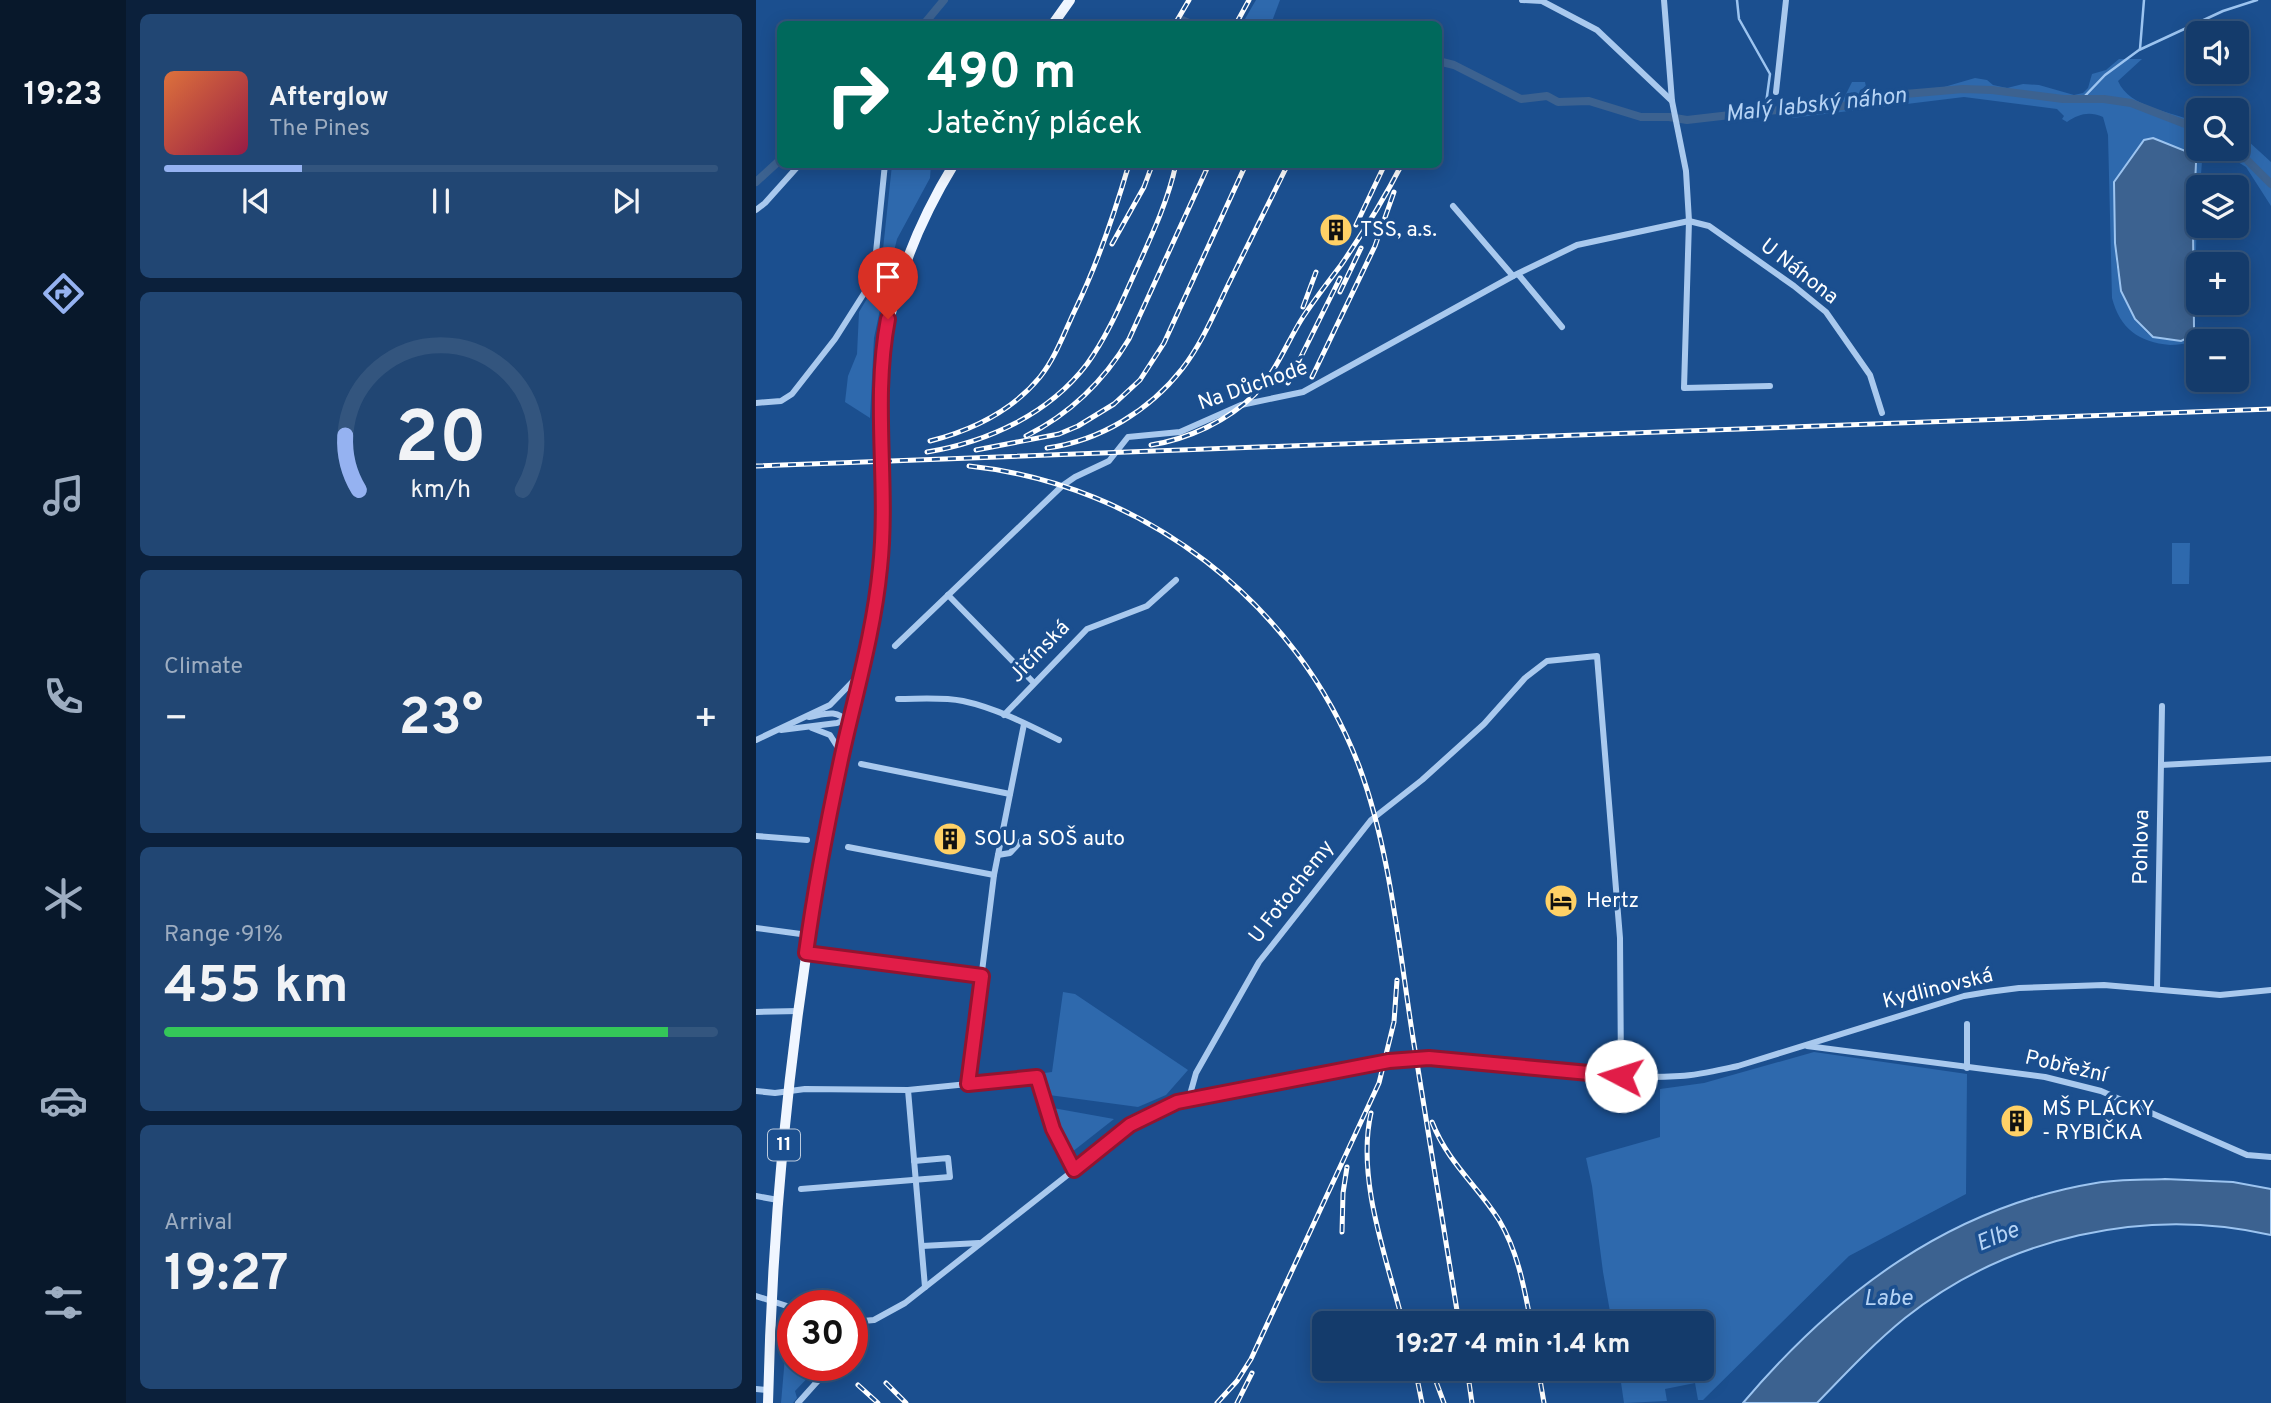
<!DOCTYPE html>
<meta charset="utf-8">
<style>
:root{--surface:#143b6b;--page:#214673;--text:#f1f3f6;--muted:#9dadc1;--line:#33557e;--accent:#95b2f1}
body{margin:0;font-family:Overpass,sans-serif;background:var(--page);color:var(--text);height:100vh;display:flex;flex-direction:column;font-size:26px;white-space:nowrap}
*{box-sizing:border-box;margin:0}
p{font-size:23px;color:var(--muted)}
.icon{flex:none;width:38px;height:38px;fill:none;stroke:currentColor;stroke-width:2;stroke-linecap:round;stroke-linejoin:round}
.map{position:relative;flex:1;overflow:hidden}
.details{display:flex;flex-direction:column;gap:14px;padding:14px;background:#0b203b;width:630px}
.details>*{flex:none}
.banner{position:absolute;left:21px;top:21px;width:665px;height:147px;border-radius:10px;box-shadow:0 4px 18px #0003,0 0 0 2px var(--line);background:#00695c;color:#fff;overflow:hidden}
.buttons{position:absolute;left:1430px;top:21px;display:grid;gap:14px}
.buttons a{display:grid;place-items:center;width:63px;height:63px;border-radius:10px;background:var(--surface);box-shadow:0 4px 18px #0003,0 0 0 2px var(--line);font-size:35px}
.speed{position:absolute;left:21px;top:1290px;display:flex;gap:14px;font-size:35px;font-weight:700;text-align:center}
.speed>*{display:grid;place-content:center;width:91px;height:91px;border-radius:50%;background:var(--surface);box-shadow:0 4px 18px #0003,0 0 0 2px var(--line);line-height:1}
.speed .limit{border:10px solid #d22;background:#fff;color:#111}
.pin{position:absolute;display:grid;place-items:center;width:60px;height:60px;color:#fff;margin:-72px -30px;border-radius:50% 50% 50% 0;rotate:-45deg;box-shadow:0 0 7px #0007}
.pin .icon{rotate:45deg}
.me{position:absolute;width:77px;margin:-38px;rotate:275deg;stroke-linejoin:round;filter:drop-shadow(0 0 5px #0008)}
.turn{display:flex;align-items:center;gap:24px;height:147px;padding:0 35px;font-size:32px}
.turn .icon{width:91px;height:91px;stroke-width:2.5}
.turn b{display:block;font-size:49px;line-height:60px}
.big{font-size:52px;font-weight:700;line-height:1.1}
.details .card{flex:1;display:flex;flex-direction:column;justify-content:center;gap:10px;min-width:0;padding:0 24px;border-radius:10px;background:var(--page)}
.details .dial{align-items:center;gap:0}
.dial svg{height:182px;overflow:visible;fill:none;stroke:var(--line);stroke-width:7;stroke-linecap:round;text-anchor:middle}
.dial text{fill:var(--text);stroke:none}
.song{display:flex;align-items:center;gap:21px}
.cover{width:84px;height:84px;border-radius:10px;background:linear-gradient(135deg,hsl(20 70% 55%),hsl(340 70% 35%))}
.played{height:7px;border-radius:4px;background:linear-gradient(90deg,var(--accent) 25%,var(--line) 25%)}
.keys{display:flex;justify-content:space-around;direction:ltr}
.heat{display:flex;justify-content:space-between;align-items:center;font-size:38px;direction:ltr}
.charge{height:10px;border-radius:5px;background:linear-gradient(90deg,#34c759 91%,var(--line) 0)}
.trip{position:absolute;left:556px;top:1311px;width:402px;height:70px;border-radius:10px;background:var(--surface);box-shadow:0 4px 18px #0003,0 0 0 2px var(--line);font-weight:700;line-height:70px;text-align:center}
main{display:flex;flex:1;min-height:0}
.tabs{display:flex;flex-direction:column;width:126px;justify-content:space-around;align-items:center;background:#08182b;color:var(--muted)}
.tabs .icon{width:49px;height:49px}
.tabs .current{color:var(--accent)}
.tabs b{font-size:32px;color:var(--text)}
.map>svg:first-child{display:block}
</style>
<main>
<nav class="tabs">
<b>19:23</b>
<svg class="icon current" aria-label="directions" viewBox="0 0 24 24"><path d="M12 3l9 9-9 9-9-9zM9 14v-3h6M13 9l2 2-2 2"/></svg>
<svg class="icon" aria-label="music" viewBox="0 0 24 24"><path d="M9 18V5l10-2v13"/><circle cx="6" cy="18" r="3"/><circle cx="16" cy="16" r="3"/></svg>
<svg class="icon" aria-label="phone" viewBox="0 0 24 24"><path d="M5 4h4l2 5-3 2q2 4 5 5l2-3 5 2v4C11 20 4 13 5 4z"/></svg>
<svg class="icon" aria-label="climate" viewBox="0 0 24 24"><path d="M12 3v18M4 7l16 10M4 17L20 7"/></svg>
<svg class="icon" aria-label="car" viewBox="0 0 24 24"><path d="M5 17H2v-5l4-1 3-4h7l3 4 3 1v5h-3M9 17h6M6 11h13"/><circle cx="7" cy="17" r="2"/><circle cx="17" cy="17" r="2"/></svg>
<svg class="icon" aria-label="filters" viewBox="0 0 24 24"><path d="M4 7h16M4 17h16"/><circle cx="9" cy="7" r="2"/><circle cx="15" cy="17" r="2"/></svg>
</nav>
<section class="details">
<div class="card">
<div class="song"><i class="cover"></i><div><b>Afterglow</b><p>The Pines</p></div></div>
<div class="played"></div>
<div class="keys"><svg class="icon" aria-label="previous" viewBox="0 0 24 24"><path d="M18 5L8 12l10 7zM5 5v14"/></svg><svg class="icon" aria-label="pause" viewBox="0 0 24 24"><path d="M8 5v14M16 5v14"/></svg><svg class="icon" aria-label="next" viewBox="0 0 24 24"><path d="M6 5l10 7-10 7zM19 5v14"/></svg></div>
</div>
<div class="card dial"><svg viewBox="0 0 100 80">
<path d="M14 69A42 42 0 1 1 86 69"/>
<path d="M14 69A42 42 0 0 1 8 45" stroke="#95b2f1"/>
<text x="50" y="56" font-size="32" font-weight="700">20</text>
<text x="50" y="72" font-size="11">km/h</text>
</svg></div>
<div class="card"><p>Climate</p>
<div class="heat"><a>−</a><b class="big">23°</b><a>+</a></div>
</div>
<div class="card"><p>Range · 91%</p><b class="big">455 km</b><div class="charge"></div></div>
<div class="card"><p>Arrival</p><b class="big">19:27</b></div>
</section>
<div class="map">
<svg width="1515" height="1403" viewBox="0 0 1515 1403">
<rect width="100%" height="100%" fill="#1b4f8f"/>
<!-- green -->
<g fill="#2e69ad" fill-rule="evenodd">
<polygon points="500,0 524,0 515,24 486,24"/>
<path d="M1363,59H1386L1362,81C1373,108 1418,112 1442,123V149H1447L1444,187H1442L1437,343C1430,343 1422,345 1414,345C1383,342 1364,329 1356,298L1352,135L1347,117C1333,111 1323,114 1311,122L1306,119L1308,116L1301,109L1208,97L1036,118L1047,105L1086,102L1096,82H1109L1110,87L1104,90L1103,94L1113,95L1188,87L1219,78L1231,80L1237,85L1251,88L1267,84L1283,85L1318,95L1327,93L1332,88L1336,74L1350,70ZM1397,138L1437,157L1440,163L1437,227L1438,328L1436,336L1425,341L1404,339L1391,333L1379,319L1368,298L1360,263L1358,182L1388,140Z"/>
<polygon points="1481,137 1492,141 1515,162 1515,206 1490,167 1474,157 1452,149 1480,149"/>
<polygon points="136,165 175,165 174,178 141,239 126,300 118,338 114,418 89,402 92,376 101,354 103,312 124,277"/>
<polygon points="1416,543 1434,543 1433,584 1416,584"/>
<polygon points="307,992 319,994 432,1070 410,1095 382,1107 293,1095 288,1073 296,1072"/>
<polygon points="1058,1052 1211,1074 1210,1194 1093,1256 947,1400 942,1400 939,1383 909,1389 911,1401 868,1403 863,1369 947,1368 947,1323 856,1323 847,1272 836,1186 830,1158 904,1137 904,1089 948,1083"/>
<polygon points="297,1108 358,1119 316,1152 309,1142"/>
<polygon points="37,1321 37,1365 64,1365 39,1391 41,1398 37,1403 25,1403 31,1334"/>
</g>
<!-- water -->
<g fill="#3c6290" stroke="#9cc4f0" stroke-width="2">
<polygon points="1397,138 1432,152 1440,163 1437,227 1438,328 1436,336 1425,341 1397,337 1379,319 1365,291 1359,243 1358,182 1388,140"/>
<path d="M1409,1179L1477,1182L1515,1189V1235C1389,1206 1251,1237 1149,1318C1117,1344 1089,1374 1061,1403H987C1081,1292 1194,1207 1340,1183C1363,1179 1387,1180 1409,1179Z"/>
</g>
<g fill="none" stroke-linecap="round" stroke-linejoin="round">
<!-- stream -->
<g stroke="#9cc4f0" stroke-width="2.5">
<polyline points="981,0 983,19 1014,74 1009,111"/>
<polyline points="1384,49 1388,0"/>
<polyline points="1327,98 1349,75 1383,50 1467,11 1501,0"/>
</g>
<!-- canal -->
<g stroke="#3c6290" stroke-width="8">
<polyline points="426,20 435,24"/>
<polyline points="168,24 188,0"/>
<polyline points="682,61 698,65 765,99 791,96 802,102 833,101 885,117 913,117 931,120 1009,111 1087,106 1149,94 1207,89 1236,90 1307,99 1348,99 1375,103 1442,129"/>
<polyline points="1480,149 1515,184"/>
<polyline points="0,182 24,160"/>
</g>
<!-- minor -->
<g stroke="#a9c9ee" stroke-width="6">
<polyline points="766,0 786,1 841,30 916,101"/>
<polyline points="908,0 916,101 930,171 933,221 928,388 1014,386"/>
<polyline points="1020,92 1030,0"/>
<polyline points="697,206 757,276"/>
<polyline points="0,210 9,203 44,164"/>
<polyline points="762,274 806,327"/>
<polyline points="0,403 25,401 36,394 79,339 114,284 118,272 129,164"/>
<polyline points="192,595 278,683"/>
<polyline points="139,646 306,486 319,477 353,461 372,437 424,432 485,405 547,392 757,276 821,245 933,221 953,226 1038,286 1070,312 1114,375 1126,413"/>
<path d="M142,699C164,699 186,697 207,701C240,708 273,725 303,740"/>
<polyline points="248,715 331,629 391,606 420,580"/>
<path d="M53,717C66,715 82,708 90,722"/>
<polyline points="56,728 74,735 86,754"/>
<polyline points="25,730 81,723 89,720 94,714"/>
<polyline points="0,740 74,705 102,676"/>
<polyline points="105,764 254,794"/>
<polyline points="1405,765 1515,759"/>
<polyline points="0,836 51,840"/>
<polyline points="92,847 238,875"/>
<polyline points="242,855 254,853 265,841"/>
<polyline points="0,928 52,935"/>
<polyline points="51,953 226,976"/>
<polyline points="1401,989 1406,706"/>
<polyline points="0,1012 42,1011"/>
<polyline points="1051,1046 1289,1077 1345,1091 1491,1155 1515,1157"/>
<polyline points="1211,1068 1211,1024"/>
<polyline points="212,1084 238,875 268,724"/>
<polyline points="152,1090 169,1287"/>
<polyline points="0,1091 19,1093 49,1089 152,1090 281,1077 297,1129 318,1170"/>
<polyline points="433,1098 440,1073 503,962 615,820 666,780 728,724 769,678 791,661 841,656 864,938 865,1076"/>
<polyline points="45,1189 194,1177 192,1158 158,1161"/>
<polyline points="0,1196 22,1200"/>
<polyline points="166,1246 223,1243"/>
<polyline points="0,1296 37,1308"/>
<path d="M96,1322L118,1320L149,1303L375,1125C436,1090 510,1082 579,1070C607,1065 636,1057 664,1058C750,1061 837,1082 924,1076C944,1075 963,1070 982,1066L1208,996L1232,992L1263,988L1348,985L1464,995L1515,990"/>
<polyline points="96,1341 103,1323"/>
<polyline points="0,1389 12,1390"/>
<polyline points="42,1403 76,1365"/>
</g>
<!-- primary -->
<g stroke="#f0f6ff" stroke-width="10">
<polyline points="297,24 314,0"/>
<path d="M124,398C126,314 154,236 198,164"/>
<path d="M12,1403C16,1226 33,1049 63,875C70,833 78,791 87,750C106,670 127,592 127,510"/>
</g>
<defs>
<g id="rail">
<polyline points="419,24 433,0"/>
<polyline points="480,24 493,0"/>
<polyline points="600,225 629,164"/>
<polyline points="356,244 388,187 395,168"/>
<polyline points="584,292 605,248"/>
<polyline points="547,307 560,272"/>
<polyline points="556,377 619,246 638,192"/>
<polyline points="532,383 584,278"/>
<path d="M270,436C314,414 348,381 373,339L453,164"/>
<path d="M174,441C217,430 256,411 284,377C300,357 308,333 319,310C342,263 358,215 373,164"/>
<path d="M395,445C432,439 472,421 499,394C520,372 531,342 547,317C559,299 572,282 585,265C607,233 628,199 646,164"/>
<path d="M291,448C344,441 394,410 426,369C447,342 460,309 475,279C494,241 513,203 532,164"/>
<polyline points="220,450 303,434 322,426 358,404 384,380 408,343 490,164"/>
<path d="M171,452C232,442 293,414 331,364C350,338 363,308 376,279C393,241 411,205 420,164"/>
<polyline points="0,466 1515,409"/>
<path d="M213,466C386,484 541,602 603,766C634,849 643,949 657,1038C672,1133 688,1228 703,1323"/>
<path d="M615,1113C600,1179 631,1259 647,1323"/>
<path d="M676,1122C692,1163 721,1185 743,1220C762,1252 768,1287 775,1323"/>
<polyline points="586,1232 587,1193 591,1167"/>
<polyline points="659,1368 666,1403"/>
<polyline points="675,1368 688,1403"/>
<polyline points="711,1368 716,1403"/>
<polyline points="782,1368 788,1403"/>
<polyline points="130,1383 150,1403"/>
<polyline points="102,1385 122,1403"/>
<polyline points="461,1403 481,1381 495,1359 623,1083 638,1022 641,980"/>
<polyline points="481,1403 496,1373"/>
</g>
</defs>
<!-- rail casing -->
<use href="#rail" stroke="#fff" stroke-width="5"/>
<!-- rail -->
<use href="#rail" stroke="#1b4f8f" stroke-width="2.5" stroke-dasharray="8" stroke-linecap="butt"/>
<!-- primary-bridge -->
<polyline stroke="#f0f6ff" stroke-width="10" points="124,398 127,510"/>
</g>
<g fill="none" stroke-linecap="round" stroke-linejoin="round">
<defs>
<path id="route" d="M132,319C116,402 133,485 124,568C118,631 100,692 86,755C72,820 59,887 50,953L226,976L212,1084L281,1077L297,1129L318,1170L374,1125L421,1102L633,1061L673,1058L865,1076"/>
</defs>
<!-- route casing -->
<use href="#route" stroke="#92132f" stroke-width="18"/>
<!-- route -->
<use href="#route" stroke="#e11d48" stroke-width="12"/>
</g>
<!-- icons -->
<defs>
<symbol id="building-disc" viewBox="-11 -11 22 22"><circle r="9.5" fill="#ffd166" stroke="#1b4f8f"/><path d="M-4-6H4V6H1V3H-1V6H-4ZM-2.5-4.3h1.7v1.8h-1.7ZM.8-4.3h1.7v1.8H.8ZM-2.5-1h1.7V.8h-1.7ZM.8-1h1.7V.8H.8Z" fill="#111"/></symbol>
<symbol id="hotel-disc" viewBox="-11 -11 22 22"><circle r="9.5" fill="#ffd166" stroke="#1b4f8f"/><path d="M-6-4.5h1.5V1H6V5H4.5V3h-9V5H-6ZM-4 0a1.8 1.8 0 1 1 3.6 0ZM.5 0V-2.5h3Q6-2.5 6 0Z" fill="#111"/></symbol>
</defs>
<g fill-rule="evenodd">
<use href="#building-disc" x="561" y="211" width="38" height="38"/>
<use href="#building-disc" x="175" y="820" width="38" height="38"/>
<use href="#hotel-disc" x="786" y="882" width="38" height="38"/>
<use href="#building-disc" x="1242" y="1102" width="38" height="38"/>
</g>
<g text-anchor="middle" dominant-baseline="central" stroke-width="7" stroke-linejoin="round" paint-order="stroke">
<!-- shield labels -->
<rect fill="#1b4f8f" stroke="#bbcadd" stroke-width="2" x="12" y="1129.5" width="32" height="31" rx="5"/>
<g font-size="19" font-weight="bold" fill="#fff">
<text x="28" y="1145">11</text>
</g>
<!-- poi labels -->
<g font-size="21" fill="#fff" stroke="#1b4f8f" text-anchor="start">
<text x="604" y="230">TSS, a.s.</text>
<text x="218" y="839">SOU a SOŠ auto</text>
<text x="830" y="901">Hertz</text>
<text x="1286" y="1109">MŠ PLÁCKY<tspan x="1286" dy="24">- RYBIČKA</tspan></text>
</g>
<!-- street labels -->
<g font-size="21" fill="#fff" stroke="#1b4f8f">
<text transform="translate(1043 272) rotate(38)">U Náhona</text>
<text transform="translate(497 386) rotate(-19)">Na Důchodě</text>
<text transform="translate(284 652) rotate(-46)">Jičínská</text>
<text transform="translate(1386 847) rotate(-89)">Pohlova</text>
<text transform="translate(536 892) rotate(-52)">U Fotochemy</text>
<text transform="translate(1182 989) rotate(-14)">Kydlinovská</text>
<text transform="translate(1310 1067) rotate(13)">Pobřežní</text>
</g>
<!-- water labels -->
<g font-size="23" font-style="italic" fill="#b5d3f5" stroke="#1b4f8f">
<text transform="translate(1060 106) rotate(-6)">Malý labský náhon</text>
<text transform="translate(1242 1238) rotate(-22)">Elbe</text>
<text x="1132" y="1299">Labe</text>
</g>
</g>
</svg>
<div class="buttons">
<a><svg class="icon" aria-label="sound" viewBox="0 0 24 24"><path d="M4 9h4l5-4v14l-5-4H4zM17 9q2 3 0 6"/></svg></a>
<a><svg class="icon" aria-label="search" viewBox="0 0 24 24"><circle cx="10" cy="10" r="6"/><path d="M15 15l6 6"/></svg></a>
<a><svg class="icon" aria-label="layers" viewBox="0 0 24 24"><path d="M12 4l9 5-9 5-9-5zM3 14l9 5 9-5"/></svg></a>
<a>+</a>
<a>−</a>
</div>
<div class="speed"><div class="limit">30</div></div>
<div class="pin" style="left:132px;top:319px;background:#d93025"><svg class="icon" aria-label="arrive" viewBox="0 0 24 24"><path d="M6 21V4h12l-3 4 3 4H6"/></svg></div>
<svg class="me" style="left:865px;top:1076px" viewBox="-20 -20 40 40"><circle r="19" fill="#fff"/><path d="M0-13L10 11 0 6-10 11z" fill="#e11d48"/></svg>
<div class="trip">19:27 · 4 min · 1.4 km</div>
<div class="banner">
<div class="turn"><svg class="icon" aria-label="right" viewBox="0 0 24 24"><path d="M7 20v-9h11M14 6l5 5-5 5"/></svg><div><b>490 m</b>Jatečný plácek</div></div>
</div>
</div>
</main>
